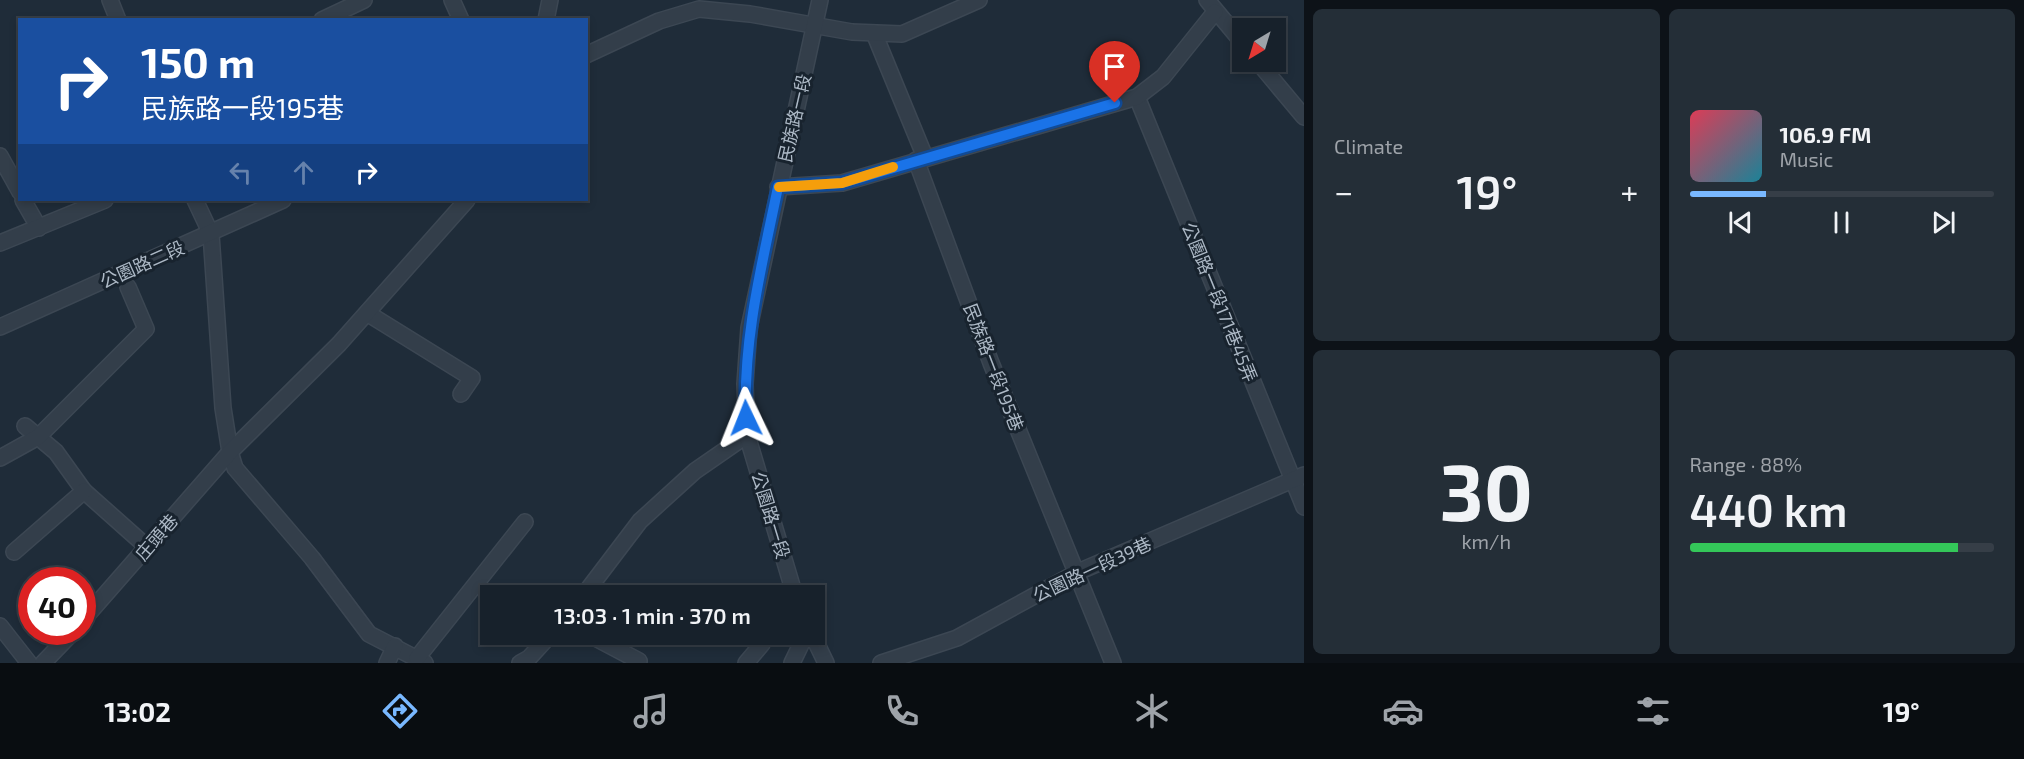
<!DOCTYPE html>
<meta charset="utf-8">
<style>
:root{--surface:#17212b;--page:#242e37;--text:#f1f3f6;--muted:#9ea3a9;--line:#363e47;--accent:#79b8ff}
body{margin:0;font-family:"Exo 2","Noto Sans TC",sans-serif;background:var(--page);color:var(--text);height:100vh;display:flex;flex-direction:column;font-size:22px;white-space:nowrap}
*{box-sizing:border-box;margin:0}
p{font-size:20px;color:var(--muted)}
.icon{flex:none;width:33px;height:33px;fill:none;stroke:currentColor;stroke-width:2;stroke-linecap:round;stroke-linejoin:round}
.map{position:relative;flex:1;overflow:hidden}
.sheet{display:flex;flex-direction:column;gap:9px;padding:9px;background:#0d1218;width:720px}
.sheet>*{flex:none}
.hud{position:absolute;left:18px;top:18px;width:570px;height:183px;border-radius:0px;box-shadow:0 3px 9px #0003,0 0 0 2px var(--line);background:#1a4fa0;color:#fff;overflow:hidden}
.needle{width:39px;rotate:218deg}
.buttons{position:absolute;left:1232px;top:18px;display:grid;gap:12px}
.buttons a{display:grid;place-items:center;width:54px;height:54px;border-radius:0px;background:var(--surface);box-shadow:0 3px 9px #0003,0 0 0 2px var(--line);font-size:30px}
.speed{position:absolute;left:18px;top:567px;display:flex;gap:12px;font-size:30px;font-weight:700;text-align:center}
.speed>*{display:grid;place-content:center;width:78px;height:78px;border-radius:50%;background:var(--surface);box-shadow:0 3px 9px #0003,0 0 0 2px var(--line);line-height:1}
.speed .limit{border:9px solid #d22;background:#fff;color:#111}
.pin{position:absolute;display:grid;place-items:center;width:51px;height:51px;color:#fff;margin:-62px -26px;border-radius:50% 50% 50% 0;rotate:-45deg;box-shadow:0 0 6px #0007}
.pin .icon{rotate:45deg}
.me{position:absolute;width:66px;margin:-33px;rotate:358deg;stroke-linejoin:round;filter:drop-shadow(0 0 4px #0008)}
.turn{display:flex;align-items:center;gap:21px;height:126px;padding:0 24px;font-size:27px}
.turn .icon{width:78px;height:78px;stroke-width:2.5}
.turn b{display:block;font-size:42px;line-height:51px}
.lanes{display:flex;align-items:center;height:57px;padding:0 24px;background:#0003;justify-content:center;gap:30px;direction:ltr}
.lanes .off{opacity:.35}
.big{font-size:45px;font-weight:600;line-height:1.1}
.sheet .widget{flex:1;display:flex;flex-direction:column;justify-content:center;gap:9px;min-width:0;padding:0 21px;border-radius:9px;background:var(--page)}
.sheet .dial{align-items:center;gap:0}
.dial b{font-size:78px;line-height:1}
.song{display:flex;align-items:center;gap:18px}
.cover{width:72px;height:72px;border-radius:9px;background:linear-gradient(135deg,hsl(350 70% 55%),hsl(190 70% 35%))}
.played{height:6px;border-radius:3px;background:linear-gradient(90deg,var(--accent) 25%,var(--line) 25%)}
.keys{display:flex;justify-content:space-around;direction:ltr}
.heat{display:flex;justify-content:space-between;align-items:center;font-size:33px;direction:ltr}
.charge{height:9px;border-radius:4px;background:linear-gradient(90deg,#34c759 88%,var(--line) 0)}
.sheet .tiles{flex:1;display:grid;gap:9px;grid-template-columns:repeat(2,1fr)}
.trip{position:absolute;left:480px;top:585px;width:345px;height:60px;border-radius:0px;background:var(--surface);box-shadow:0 3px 9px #0003,0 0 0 2px var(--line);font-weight:600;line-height:60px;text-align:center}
.menu{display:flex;height:96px;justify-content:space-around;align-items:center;background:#090d11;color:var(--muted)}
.menu .icon{width:42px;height:42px}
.menu .current{color:var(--accent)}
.menu b{font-size:27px;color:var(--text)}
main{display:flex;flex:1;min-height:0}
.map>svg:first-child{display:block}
</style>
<main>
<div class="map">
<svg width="1304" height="663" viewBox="0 0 1304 663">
<rect width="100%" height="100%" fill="#1f2c39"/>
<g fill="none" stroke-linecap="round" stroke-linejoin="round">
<defs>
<g id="minor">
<polyline points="110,0 118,20"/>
<polyline points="452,0 461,20"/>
<polyline points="1207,0 1242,42"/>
<polyline points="322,20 364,0"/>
<polyline points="546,20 550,0"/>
<polyline points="874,33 925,157"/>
<polyline points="586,55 659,21 699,9 750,14 852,32 902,34 979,0"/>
<polyline points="1258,62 1304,117"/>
<polyline points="1137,97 1304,507"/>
<polyline points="0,156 20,192"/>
<polyline points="916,160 991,363 1113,663"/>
<polyline points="778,187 842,183 1137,97 1163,77 1215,12"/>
<polyline points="23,200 39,228"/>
<polyline points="195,200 211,234 223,408 230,452 235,468 312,558 369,634 425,663"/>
<polyline points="0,243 105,200"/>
<polyline points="367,313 472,378 461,394"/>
<polyline points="0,327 283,200"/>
<polyline points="25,426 56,452 84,491 147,547"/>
<polyline points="0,458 38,437 146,329 128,287"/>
<polyline points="14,552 84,491"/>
<polyline points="583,596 640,521 695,471 747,435"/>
<polyline points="795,596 747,435 745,384 749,328 820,0"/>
<polyline points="82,621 230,452 339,344 467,200"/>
<polyline points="0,626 29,663"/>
<polyline points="588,634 639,661"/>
<polyline points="812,634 826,663"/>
<polyline points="417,658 525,522"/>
<polyline points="43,663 73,632"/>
<polyline points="387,663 395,646"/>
<polyline points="520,663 529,658 551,634"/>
<polyline points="746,663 762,644 765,634"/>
<polyline points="792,663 806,634"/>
<polyline points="881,663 957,638 1078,572 1304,475"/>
</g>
</defs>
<!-- minor casing -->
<use href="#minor" stroke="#3c4753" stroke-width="18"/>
<!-- minor -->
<use href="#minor" stroke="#333e4a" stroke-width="15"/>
</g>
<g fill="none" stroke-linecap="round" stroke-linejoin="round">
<defs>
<path id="route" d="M746,418C743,337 762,265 778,187L842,183L1115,103"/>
</defs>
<!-- route casing -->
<use href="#route" stroke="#114b97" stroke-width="15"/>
<!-- route -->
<use href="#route" stroke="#1a73e8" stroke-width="10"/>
<!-- slow -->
<polyline stroke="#f59e0b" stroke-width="10" points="779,187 842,183 893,167"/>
</g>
<g text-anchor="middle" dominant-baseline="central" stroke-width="6" stroke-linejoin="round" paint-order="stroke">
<!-- street labels -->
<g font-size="18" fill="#adb9c6" stroke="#18232e">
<text transform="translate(794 118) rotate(-77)">民族路一段</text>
<text transform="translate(142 264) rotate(-24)">公園路二段</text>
<text transform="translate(1220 302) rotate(68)">公園路一段171巷45弄</text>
<text transform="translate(994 367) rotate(69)">民族路一段195巷</text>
<text transform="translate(771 515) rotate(73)">公園路一段</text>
<text transform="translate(156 537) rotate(-49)">庄頭巷</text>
<text transform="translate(1092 569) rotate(-25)">公園路一段39巷</text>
</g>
</g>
</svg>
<div class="buttons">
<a><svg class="needle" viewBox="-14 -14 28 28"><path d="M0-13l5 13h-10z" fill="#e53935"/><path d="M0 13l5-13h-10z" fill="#9ea3a9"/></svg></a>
</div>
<div class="speed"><div class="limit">40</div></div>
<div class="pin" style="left:1115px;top:103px;background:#d93025"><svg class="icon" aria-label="arrive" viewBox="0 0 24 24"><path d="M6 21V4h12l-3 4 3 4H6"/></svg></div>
<svg class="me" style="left:746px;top:418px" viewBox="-20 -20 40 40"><path d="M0-17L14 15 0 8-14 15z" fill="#1a73e8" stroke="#fff" stroke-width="4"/></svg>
<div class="trip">13:03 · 1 min · 370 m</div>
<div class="hud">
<div class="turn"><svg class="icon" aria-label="right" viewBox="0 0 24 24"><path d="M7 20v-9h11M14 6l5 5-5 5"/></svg><div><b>150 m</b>民族路一段195巷</div></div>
<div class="lanes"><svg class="icon off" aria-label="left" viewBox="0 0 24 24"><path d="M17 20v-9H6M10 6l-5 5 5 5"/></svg><svg class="icon off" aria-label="ahead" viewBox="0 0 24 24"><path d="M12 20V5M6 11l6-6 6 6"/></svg><svg class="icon" aria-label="right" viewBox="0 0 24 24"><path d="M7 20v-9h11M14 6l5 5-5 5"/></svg></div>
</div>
</div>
<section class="sheet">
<div class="tiles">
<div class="widget"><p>Climate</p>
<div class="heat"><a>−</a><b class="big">19°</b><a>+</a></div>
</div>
<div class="widget">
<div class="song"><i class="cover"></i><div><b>106.9 FM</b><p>Music</p></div></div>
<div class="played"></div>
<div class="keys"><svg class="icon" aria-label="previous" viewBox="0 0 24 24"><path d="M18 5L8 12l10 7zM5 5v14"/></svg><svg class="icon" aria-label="pause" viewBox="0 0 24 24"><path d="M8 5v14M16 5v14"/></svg><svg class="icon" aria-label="next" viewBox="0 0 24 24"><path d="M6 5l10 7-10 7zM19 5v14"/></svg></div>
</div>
<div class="widget dial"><b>30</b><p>km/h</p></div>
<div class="widget"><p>Range · 88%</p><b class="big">440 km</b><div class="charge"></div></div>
</div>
</section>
</main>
<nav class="menu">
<b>13:02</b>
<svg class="icon current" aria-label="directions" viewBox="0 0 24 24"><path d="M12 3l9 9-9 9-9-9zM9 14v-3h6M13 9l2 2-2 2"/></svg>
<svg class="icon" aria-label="music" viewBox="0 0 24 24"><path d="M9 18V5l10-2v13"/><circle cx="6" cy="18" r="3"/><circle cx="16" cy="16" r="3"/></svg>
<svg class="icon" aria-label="phone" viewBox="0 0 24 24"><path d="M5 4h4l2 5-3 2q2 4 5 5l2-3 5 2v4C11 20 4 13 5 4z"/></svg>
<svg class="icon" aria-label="climate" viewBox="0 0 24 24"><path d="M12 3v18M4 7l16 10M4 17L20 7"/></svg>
<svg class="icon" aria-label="car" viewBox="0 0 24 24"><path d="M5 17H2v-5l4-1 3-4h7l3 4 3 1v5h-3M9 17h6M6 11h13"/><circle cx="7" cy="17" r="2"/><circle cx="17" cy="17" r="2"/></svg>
<svg class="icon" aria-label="filters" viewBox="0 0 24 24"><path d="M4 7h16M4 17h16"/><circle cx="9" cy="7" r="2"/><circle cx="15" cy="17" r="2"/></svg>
<b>19°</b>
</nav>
